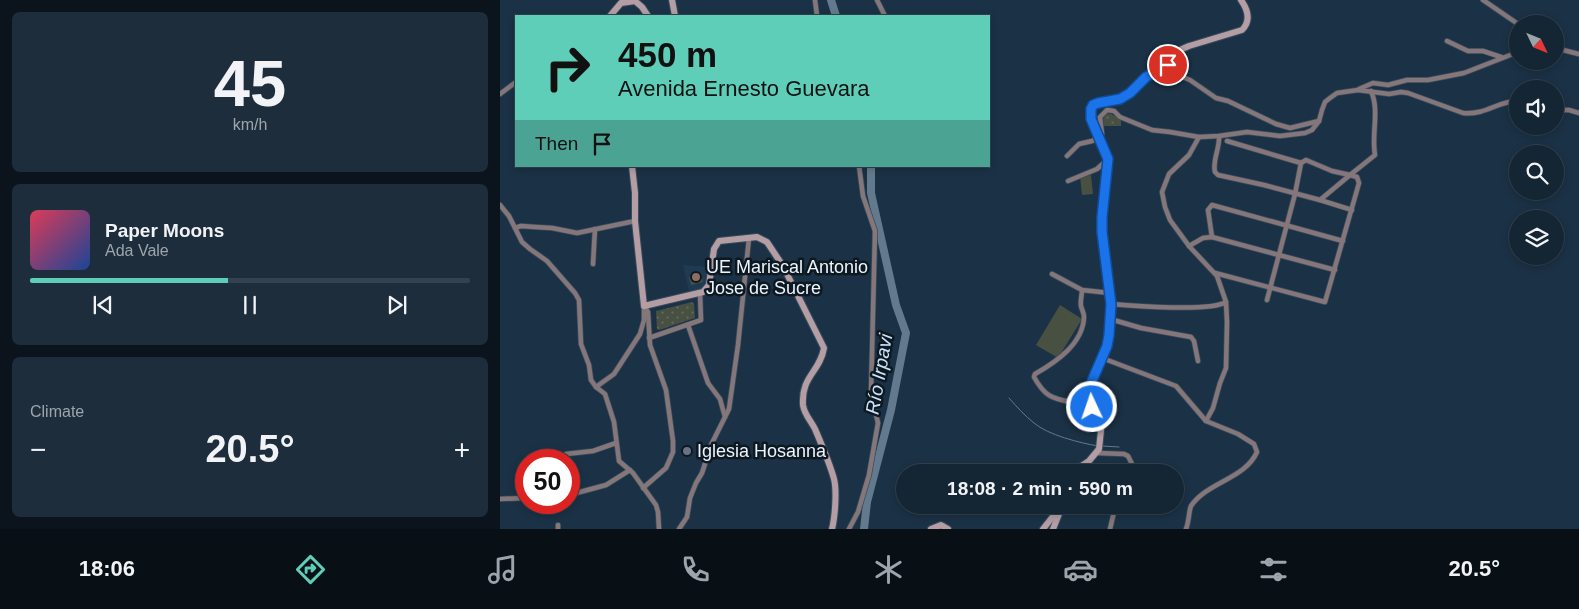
<!DOCTYPE html>
<meta charset="utf-8">
<style>
:root{--surface:#142534;--page:#1d2d3c;--text:#f1f3f6;--muted:#9da5ac;--line:#33424f;--accent:#5eceb8}
body{margin:0;font-family:Arial,sans-serif;background:var(--page);color:var(--text);height:100vh;display:flex;flex-direction:column;font-size:19px;white-space:nowrap}
*{box-sizing:border-box;margin:0}
p{font-size:16px;color:var(--muted)}
.icon{flex:none;width:28px;height:28px;fill:none;stroke:currentColor;stroke-width:2;stroke-linecap:round;stroke-linejoin:round}
.map{position:relative;flex:1;overflow:hidden}
.panel{display:flex;flex-direction:column;gap:12px;padding:12px;background:#0b141d;width:500px}
.panel>*{flex:none}
.guide{position:absolute;left:15px;top:15px;width:475px;height:152px;border-radius:0px;box-shadow:0 2px 8px #0003,0 0 0 1px var(--line);background:#5eceb8;color:#111;overflow:hidden}
.needle{width:32px;rotate:133deg}
.controls{position:absolute;left:1009px;top:15px;display:grid;gap:10px}
.controls a{display:grid;place-items:center;width:55px;height:55px;border-radius:50%;background:var(--surface);box-shadow:0 2px 8px #0003,0 0 0 1px var(--line);font-size:25px}
.speed{position:absolute;left:15px;top:449px;display:flex;gap:10px;font-size:25px;font-weight:700;text-align:center}
.speed>*{display:grid;place-content:center;width:65px;height:65px;border-radius:50%;background:var(--surface);box-shadow:0 2px 8px #0003,0 0 0 1px var(--line);line-height:1}
.speed .limit{border:8px solid #d22;background:#fff;color:#111}
.pin{position:absolute;display:grid;place-items:center;width:42px;height:42px;color:#fff;margin:-21px;border:2px solid #fff;border-radius:50%;box-shadow:0 1px 5px #0007}
.me{position:absolute;width:55px;margin:-28px;rotate:357deg;stroke-linejoin:round;filter:drop-shadow(0 0 4px #0008)}
.turn{display:flex;align-items:center;gap:18px;height:105px;padding:0 20px;font-size:22px}
.turn .icon{width:65px;height:65px;stroke-width:2.5}
.turn b{display:block;font-size:35px;line-height:42px}
.then{display:flex;align-items:center;height:48px;padding:0 20px;background:#0003;gap:10px;font-size:19px}
.big{font-size:38px;font-weight:700;line-height:1.1}
.panel .tile{flex:1;display:flex;flex-direction:column;justify-content:center;gap:8px;min-width:0;padding:0 18px;border-radius:8px;background:var(--page)}
.panel .dial{align-items:center;gap:0}
.dial b{font-size:65px;line-height:1}
.song{display:flex;align-items:center;gap:15px}
.cover{width:60px;height:60px;border-radius:8px;background:linear-gradient(135deg,hsl(350 70% 55%),hsl(220 70% 35%))}
.played{height:5px;border-radius:2px;background:linear-gradient(90deg,var(--accent) 45%,var(--line) 45%)}
.keys{display:flex;justify-content:space-around;direction:ltr}
.heat{display:flex;justify-content:space-between;align-items:center;font-size:28px;direction:ltr}
.trip{position:absolute;left:396px;top:464px;width:288px;height:50px;border-radius:25px;background:var(--surface);box-shadow:0 2px 8px #0003,0 0 0 1px var(--line);font-weight:700;line-height:50px;text-align:center}
.tabs{display:flex;height:80px;justify-content:space-around;align-items:center;background:#080f15;color:var(--muted)}
.tabs .icon{width:35px;height:35px}
.tabs .on{color:var(--accent)}
.tabs b{font-size:22px;color:var(--text)}
main{display:flex;flex:1;min-height:0}
.map>svg:first-child{display:block}
</style>
<main>
<section class="panel">
<div class="tile dial"><b>45</b><p>km/h</p></div>
<div class="tile">
<div class="song"><i class="cover"></i><div><b>Paper Moons</b><p>Ada Vale</p></div></div>
<div class="played"></div>
<div class="keys"><svg class="icon" aria-label="previous" viewBox="0 0 24 24"><path d="M18 5L8 12l10 7zM5 5v14"/></svg><svg class="icon" aria-label="pause" viewBox="0 0 24 24"><path d="M8 5v14M16 5v14"/></svg><svg class="icon" aria-label="next" viewBox="0 0 24 24"><path d="M6 5l10 7-10 7zM19 5v14"/></svg></div>
</div>
<div class="tile"><p>Climate</p>
<div class="heat"><a>−</a><b class="big">20.5°</b><a>+</a></div>
</div>
</section>
<div class="map">
<svg width="1079" height="529" viewBox="0 0 1079 529">
<defs>
<pattern id="park-dots" width="8" height="8" patternUnits="userSpaceOnUse" patternTransform="scale(1.25)"><rect width="8" height="8" fill="#485041"/><path d="M2 2h.1M6 6h.1" fill="none" stroke="#626a5e" stroke-width="1.8" stroke-linecap="round"/></pattern>
</defs>
<rect width="100%" height="100%" fill="#1b3145"/>
<!-- built -->
<polygon fill="#1f3b54" points="183,265 208,267 206,288 189,291"/>
<!-- park -->
<g fill="url(#park-dots)">
<polygon points="606,113 611,114 621,119 621,126 604,126 603,118"/>
<polygon points="192,302 194,304 195,318 159,330 157,329 156,311"/>
</g>
<!-- pitch -->
<g fill="#485041">
<polygon points="591,175 593,194 582,195 580,176"/>
<polygon points="201,274 203,282 191,285 189,277"/>
<polygon points="560,305 582,319 558,358 536,345"/>
</g>
<g fill="none" stroke-linecap="round" stroke-linejoin="round">
<!-- stream -->
<g stroke="#637a8e" stroke-width="1">
<path d="M509,398C517,407 525,416 534,423C548,435 580,443 598,446"/>
<polyline points="602,446 619,447"/>
</g>
<!-- river -->
<g stroke="#637a8e" stroke-width="8">
<polyline points="331,0 336,16"/>
<polyline points="364,529 367,502 391,410 406,333 396,305 371,193 371,166"/>
</g>
<defs>
<g id="street">
<polyline points="315,0 317,16"/>
<polyline points="377,0 385,16"/>
<polyline points="983,0 1018,24"/>
<polyline points="947,41 968,51 983,51 1001,57"/>
<polyline points="1055,51 1063,50 1079,54"/>
<polyline points="668,65 680,76 690,80 716,98 728,101 776,124 790,128 819,121"/>
<polyline points="859,89 873,83 888,85 907,80 928,80 964,73 1018,52"/>
<polyline points="0,94 16,82"/>
<polyline points="1055,110 1069,110 1079,113"/>
<polyline points="699,137 689,155 669,174 662,192 665,207 670,220 689,246 717,276 726,302 727,322 726,368 720,383 713,408 706,421"/>
<polyline points="727,141 801,163"/>
<path d="M567,156L579,144L592,141L599,138L602,134L600,117L607,110L614,111L620,117L652,130L670,132L699,137L719,136L747,132L780,136L805,133L812,130L819,121L822,110L825,102L830,98L837,93L858,90L889,94L901,92L908,93L963,113C987,115 997,101 1018,101"/>
<path d="M801,163L806,160L832,171L850,175L875,155C871,134 880,111 871,91"/>
<polyline points="568,181 597,169 608,159"/>
<polyline points="820,200 852,210"/>
<polyline points="0,205 9,216 22,242 30,249 47,261 75,293 79,300 81,344 89,365 91,380 96,387 105,394 114,422 119,461 133,473 156,505 158,512 159,529"/>
<polyline points="15,228 21,226 35,227 52,228 77,233 135,221"/>
<polyline points="712,237 708,210 712,205 843,241"/>
<polyline points="689,246 703,238 712,237 835,270"/>
<polyline points="93,264 95,229"/>
<path d="M715,273L825,302L859,183L857,177L850,175L820,200L764,185L718,175L715,172C712,161 720,148 719,136"/>
<polyline points="552,274 582,290 610,293"/>
<path d="M582,290C582,295 580,301 581,306C582,310 584,313 584,317C583,344 556,362 535,374L534,377C544,395 551,399 572,402C578,403 585,404 591,404"/>
<polyline points="767,300 795,194 801,163"/>
<path d="M611,304C633,306 710,312 726,302"/>
<polyline points="610,319 641,328 691,337 694,341 698,361"/>
<polyline points="188,325 208,383 220,399 225,417"/>
<polyline points="149,338 201,320 200,293"/>
<path d="M602,358L676,386L706,421L738,434L754,444L757,452C745,479 707,482 691,506C689,510 689,522 686,529"/>
<polyline points="96,387 114,374 140,334 144,320 144,306"/>
<polyline points="597,453 624,454 628,456 632,464 633,472"/>
<polyline points="66,454 93,451 116,443"/>
<polyline points="143,488 166,468 173,452 173,441 166,390 150,345 148,312 144,306"/>
<polyline points="69,495 106,485 130,470"/>
<polyline points="0,499 26,498"/>
<polyline points="58,525 58,529"/>
<polyline points="179,529 187,517 190,498 196,483 202,473 211,445 229,409 238,345 249,238"/>
<polyline points="349,529 358,512 369,475 378,423 371,393 375,231 363,196 359,166"/>
<polyline points="610,529 614,512 619,505"/>
</g>
<g id="secondary">
<polyline points="172,0 175,16"/>
<polyline points="110,16 121,3 135,1 142,7 148,16"/>
<path d="M132,166L135,193V221L144,306L203,292L209,285L214,249L219,241L257,237L267,242L283,266L324,348C320,372 301,376 303,405C304,414 311,421 315,429C321,443 330,464 334,479C337,491 335,517 332,529"/>
<path d="M572,472L589,461L599,449L602,421L600,416L592,407L589,392L592,381L607,346L610,326L611,304L602,232V217L608,159L591,119V109L593,105L598,103L620,99L630,93L646,77L668,65L682,49L689,46L742,30C751,21 748,10 741,0"/>
<polyline points="431,529 441,525 448,529"/>
<polyline points="543,529 562,505"/>
<polyline points="553,529 559,514"/>
</g>
</defs>
<!-- street casing -->
<use href="#street" stroke="#384c5f" stroke-width="6"/>
<!-- secondary casing -->
<use href="#secondary" stroke="#384c5f" stroke-width="8"/>
<!-- street -->
<use href="#street" stroke="#847679" stroke-width="4.5"/>
<!-- secondary -->
<use href="#secondary" stroke="#b49ea4" stroke-width="6"/>
</g>
<g fill="none" stroke-linecap="round" stroke-linejoin="round">
<defs>
<polyline id="route" points="592,407 589,392 592,381 607,346 609,335 611,304 602,232 602,217 608,159 591,119 591,109 593,105 598,103 620,99 630,93 646,77 668,65"/>
</defs>
<!-- route casing -->
<use href="#route" stroke="#114b97" stroke-width="12"/>
<!-- route -->
<use href="#route" stroke="#1a73e8" stroke-width="9"/>
</g>
<!-- markers -->
<circle fill="#8d6e63" stroke="#0e1821" stroke-width="2" cx="196" cy="277" r="5"/>
<circle fill="#6b7280" stroke="#0e1821" stroke-width="2" cx="187" cy="451" r="5"/>
<g text-anchor="middle" dominant-baseline="central" stroke-width="5" stroke-linejoin="round" paint-order="stroke">
<!-- poi labels -->
<g font-size="18" fill="#e9f4ff" stroke="#0e1821" text-anchor="start">
<text x="206" y="267">UE Mariscal Antonio<tspan x="206" dy="21">Jose de Sucre</tspan></text>
<text x="197" y="451">Iglesia Hosanna</text>
</g>
<!-- water labels -->
<g font-size="19" font-style="italic" fill="#c9e4fb" stroke="#0e1821">
<text transform="translate(379 374) rotate(-80)">Río Irpavi</text>
</g>
</g>
</svg>
<div class="controls">
<a><svg class="needle" viewBox="-14 -14 28 28"><path d="M0-13l5 13h-10z" fill="#e53935"/><path d="M0 13l5-13h-10z" fill="#9da5ac"/></svg></a>
<a><svg class="icon" aria-label="sound" viewBox="0 0 24 24"><path d="M4 9h4l5-4v14l-5-4H4zM17 9q2 3 0 6"/></svg></a>
<a><svg class="icon" aria-label="search" viewBox="0 0 24 24"><circle cx="10" cy="10" r="6"/><path d="M15 15l6 6"/></svg></a>
<a><svg class="icon" aria-label="layers" viewBox="0 0 24 24"><path d="M12 4l9 5-9 5-9-5zM3 14l9 5 9-5"/></svg></a>
</div>
<div class="speed"><div class="limit">50</div></div>
<div class="pin" style="left:668px;top:65px;background:#d93025"><svg class="icon" aria-label="arrive" viewBox="0 0 24 24"><path d="M6 21V4h12l-3 4 3 4H6"/></svg></div>
<svg class="me" style="left:592px;top:407px" viewBox="-20 -20 40 40"><circle r="17" fill="#1a73e8" stroke="#fff" stroke-width="3"/><path d="M0-11L8 9 0 5-8 9z" fill="#fff"/></svg>
<div class="trip">18:08 · 2 min · 590 m</div>
<div class="guide">
<div class="turn"><svg class="icon" aria-label="right" viewBox="0 0 24 24"><path d="M7 20v-9h11M14 6l5 5-5 5"/></svg><div><b>450 m</b>Avenida Ernesto Guevara</div></div>
<div class="then">Then<svg class="icon" aria-label="arrive" viewBox="0 0 24 24"><path d="M6 21V4h12l-3 4 3 4H6"/></svg></div>
</div>
</div>
</main>
<nav class="tabs">
<b>18:06</b>
<svg class="icon on" aria-label="directions" viewBox="0 0 24 24"><path d="M12 3l9 9-9 9-9-9zM9 14v-3h6M13 9l2 2-2 2"/></svg>
<svg class="icon" aria-label="music" viewBox="0 0 24 24"><path d="M9 18V5l10-2v13"/><circle cx="6" cy="18" r="3"/><circle cx="16" cy="16" r="3"/></svg>
<svg class="icon" aria-label="phone" viewBox="0 0 24 24"><path d="M5 4h4l2 5-3 2q2 4 5 5l2-3 5 2v4C11 20 4 13 5 4z"/></svg>
<svg class="icon" aria-label="climate" viewBox="0 0 24 24"><path d="M12 3v18M4 7l16 10M4 17L20 7"/></svg>
<svg class="icon" aria-label="car" viewBox="0 0 24 24"><path d="M5 17H2v-5l4-1 3-4h7l3 4 3 1v5h-3M9 17h6M6 11h13"/><circle cx="7" cy="17" r="2"/><circle cx="17" cy="17" r="2"/></svg>
<svg class="icon" aria-label="filters" viewBox="0 0 24 24"><path d="M4 7h16M4 17h16"/><circle cx="9" cy="7" r="2"/><circle cx="15" cy="17" r="2"/></svg>
<b>20.5°</b>
</nav>
